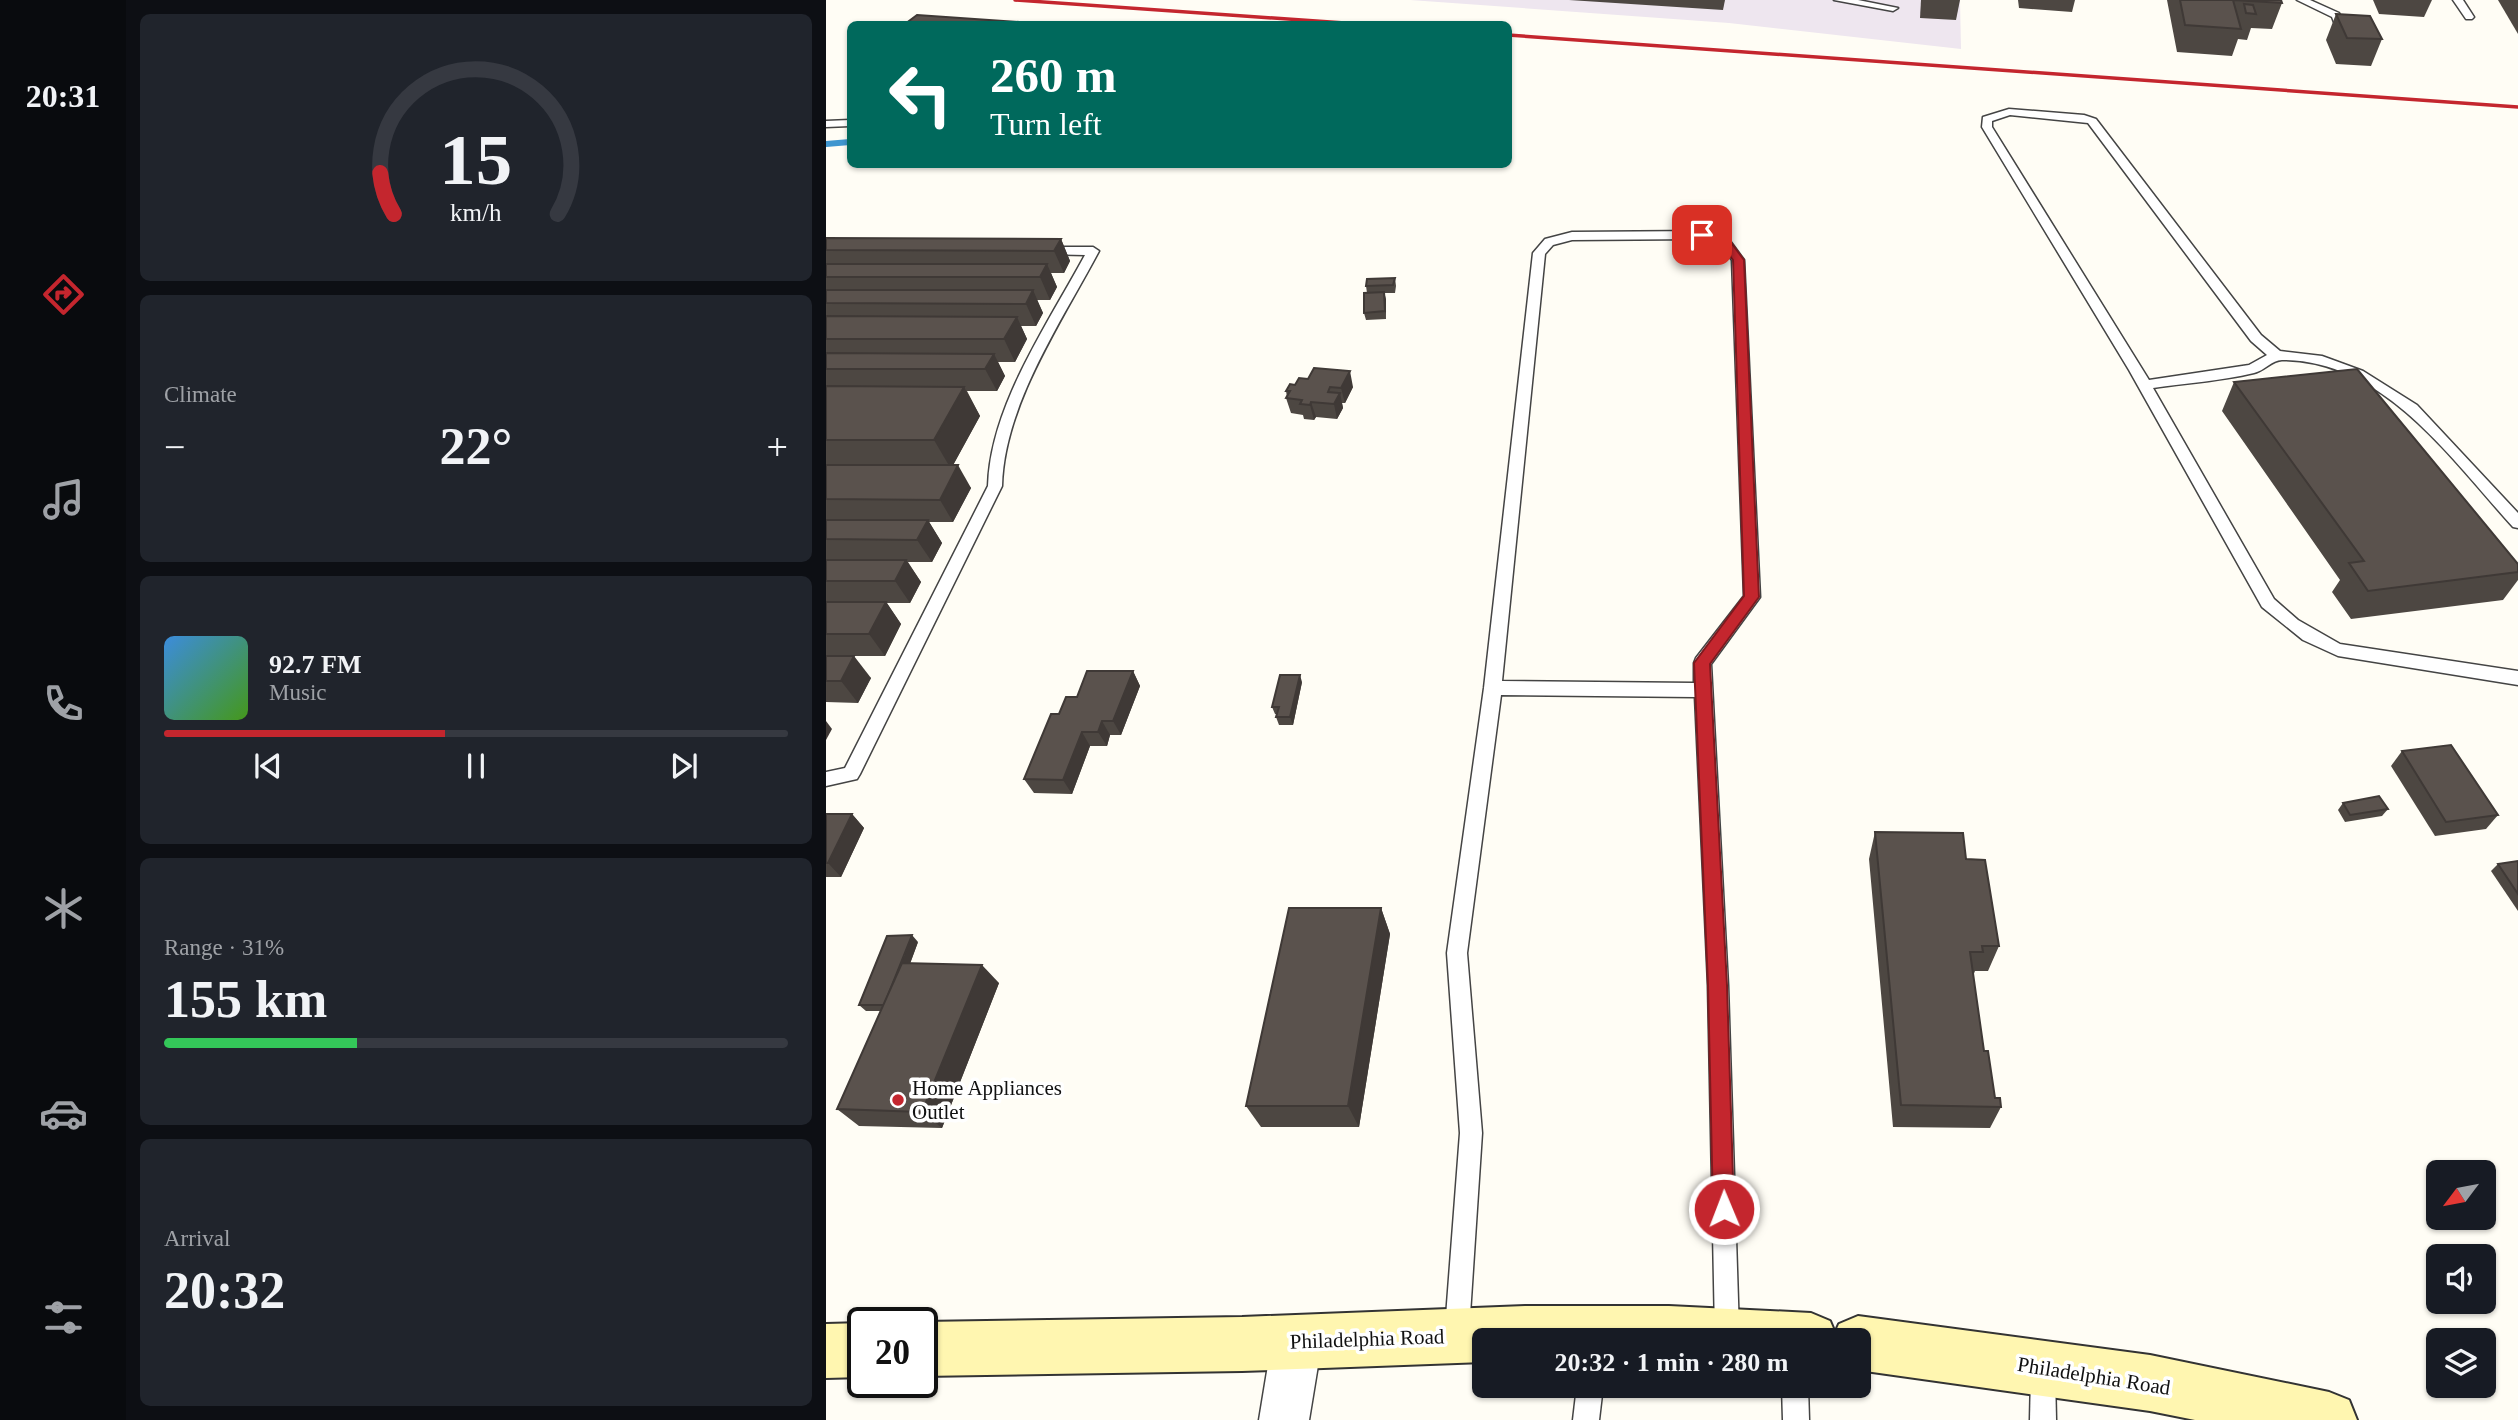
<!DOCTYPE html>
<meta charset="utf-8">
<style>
:root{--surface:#171b24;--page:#20242c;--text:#f1f3f6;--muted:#9ea1a6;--line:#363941;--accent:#c4262e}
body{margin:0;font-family:Georgia,serif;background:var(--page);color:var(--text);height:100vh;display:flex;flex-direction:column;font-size:26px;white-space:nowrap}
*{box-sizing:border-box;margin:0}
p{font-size:23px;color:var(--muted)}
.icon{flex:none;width:38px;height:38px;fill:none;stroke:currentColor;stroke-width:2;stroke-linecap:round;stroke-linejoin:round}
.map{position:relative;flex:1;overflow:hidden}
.details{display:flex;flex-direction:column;gap:14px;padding:14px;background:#0d0f14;width:700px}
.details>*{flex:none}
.banner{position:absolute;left:21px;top:21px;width:665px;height:147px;border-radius:10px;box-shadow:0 2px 5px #0004;background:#00695c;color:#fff;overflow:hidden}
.needle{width:46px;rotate:238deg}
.tools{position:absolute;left:1600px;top:1160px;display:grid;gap:14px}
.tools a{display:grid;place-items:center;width:70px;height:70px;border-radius:10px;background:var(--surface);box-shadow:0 2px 5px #0004;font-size:35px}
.speed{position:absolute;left:21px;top:1307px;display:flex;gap:14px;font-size:35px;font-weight:700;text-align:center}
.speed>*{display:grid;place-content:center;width:91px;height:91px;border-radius:50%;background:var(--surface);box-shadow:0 2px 5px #0004;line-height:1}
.speed .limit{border:4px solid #111;border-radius:10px;background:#fff;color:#111}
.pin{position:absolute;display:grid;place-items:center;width:60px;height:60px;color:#fff;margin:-30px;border-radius:14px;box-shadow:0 4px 10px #0006}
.me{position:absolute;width:77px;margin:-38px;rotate:359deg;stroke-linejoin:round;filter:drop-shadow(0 0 5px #0008)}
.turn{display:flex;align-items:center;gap:24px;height:147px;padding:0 28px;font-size:32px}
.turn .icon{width:91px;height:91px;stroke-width:2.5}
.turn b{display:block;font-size:49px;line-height:60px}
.big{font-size:52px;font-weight:600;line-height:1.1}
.details .widget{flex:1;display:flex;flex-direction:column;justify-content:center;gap:10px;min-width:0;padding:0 24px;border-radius:10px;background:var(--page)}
.details .dial{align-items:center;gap:0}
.dial svg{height:182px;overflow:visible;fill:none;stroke:var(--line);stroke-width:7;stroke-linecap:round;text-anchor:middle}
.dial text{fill:var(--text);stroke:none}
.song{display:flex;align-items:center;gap:21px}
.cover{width:84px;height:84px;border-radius:10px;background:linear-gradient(135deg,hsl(210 70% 55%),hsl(100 70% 35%))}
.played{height:7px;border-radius:4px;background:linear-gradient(90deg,var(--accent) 45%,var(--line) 45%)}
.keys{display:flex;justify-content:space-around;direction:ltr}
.heat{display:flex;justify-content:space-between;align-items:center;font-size:38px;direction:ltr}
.charge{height:10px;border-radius:5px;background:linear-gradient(90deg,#34c759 31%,var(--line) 0)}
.trip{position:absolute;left:646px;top:1328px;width:399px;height:70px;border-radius:10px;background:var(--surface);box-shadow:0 2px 5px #0004;font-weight:600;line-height:70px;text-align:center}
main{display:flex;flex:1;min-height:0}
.tabs{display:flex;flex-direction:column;width:126px;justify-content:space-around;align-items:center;background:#090b0e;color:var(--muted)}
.tabs .icon{width:49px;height:49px}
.tabs .current{color:var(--accent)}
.tabs b{font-size:32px;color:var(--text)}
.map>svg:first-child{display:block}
</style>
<main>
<nav class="tabs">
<b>20:31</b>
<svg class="icon current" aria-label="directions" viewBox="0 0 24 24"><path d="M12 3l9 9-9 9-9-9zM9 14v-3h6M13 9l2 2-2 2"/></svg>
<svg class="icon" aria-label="music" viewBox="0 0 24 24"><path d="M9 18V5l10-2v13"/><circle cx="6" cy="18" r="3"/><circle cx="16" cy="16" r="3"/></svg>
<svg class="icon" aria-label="phone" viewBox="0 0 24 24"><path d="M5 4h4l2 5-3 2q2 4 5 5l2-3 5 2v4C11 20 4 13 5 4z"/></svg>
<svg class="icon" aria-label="climate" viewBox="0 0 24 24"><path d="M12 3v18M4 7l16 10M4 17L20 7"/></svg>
<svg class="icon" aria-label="car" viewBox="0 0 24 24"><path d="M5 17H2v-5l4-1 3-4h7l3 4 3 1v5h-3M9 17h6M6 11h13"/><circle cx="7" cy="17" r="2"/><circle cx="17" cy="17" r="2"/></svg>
<svg class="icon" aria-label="filters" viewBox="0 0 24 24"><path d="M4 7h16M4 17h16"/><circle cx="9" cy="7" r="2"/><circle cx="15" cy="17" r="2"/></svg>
</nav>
<section class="details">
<div class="widget dial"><svg viewBox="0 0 100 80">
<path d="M14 69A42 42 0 1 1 86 69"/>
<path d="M14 69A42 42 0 0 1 8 51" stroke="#c4262e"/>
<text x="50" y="56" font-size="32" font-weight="700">15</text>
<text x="50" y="72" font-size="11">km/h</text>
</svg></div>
<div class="widget"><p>Climate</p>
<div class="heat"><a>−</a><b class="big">22°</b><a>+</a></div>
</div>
<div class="widget">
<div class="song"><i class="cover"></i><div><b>92.7 FM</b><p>Music</p></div></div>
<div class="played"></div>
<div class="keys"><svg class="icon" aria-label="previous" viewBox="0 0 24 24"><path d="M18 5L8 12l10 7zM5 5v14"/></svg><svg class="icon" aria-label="pause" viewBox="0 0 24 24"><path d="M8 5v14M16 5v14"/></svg><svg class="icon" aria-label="next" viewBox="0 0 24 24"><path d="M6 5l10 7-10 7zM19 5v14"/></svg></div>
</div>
<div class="widget"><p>Range · 31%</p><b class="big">155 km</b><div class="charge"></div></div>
<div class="widget"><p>Arrival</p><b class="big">20:32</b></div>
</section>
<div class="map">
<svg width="1692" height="1420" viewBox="0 0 1692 1420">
<rect width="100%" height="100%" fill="#fffdf5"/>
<!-- industrial -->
<polygon fill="#eee6ef" points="584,0 1134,0 1135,49 903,23"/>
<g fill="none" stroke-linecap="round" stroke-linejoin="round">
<!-- stream -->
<polyline stroke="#3f96cf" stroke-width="6" points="0,144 24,142"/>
<defs>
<g id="service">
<polygon points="1008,0 1032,0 1072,8 1067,11"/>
<polygon points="1471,0 1484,0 1513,13 1522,33 1513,35 1506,17"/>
<polygon points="1627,0 1637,0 1648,17 1646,19 1640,19"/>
<path d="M1183,109L1258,115L1270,119L1435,335L1454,351L1496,356L1537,371L1591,405L1692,513V528L1687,527C1625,459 1558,360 1456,360C1446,360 1438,371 1428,373C1395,381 1360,383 1327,388L1448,599L1472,620L1514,644L1692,671V685L1512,656L1477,640L1436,607L1303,370L1156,127L1157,117ZM1184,115L1262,123L1425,341L1441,355L1423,365L1323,380L1166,127V121Z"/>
<polygon points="24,120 24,126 0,127 0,121"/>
<path d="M876,231L904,241L918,260L934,597L885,664L902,985L913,1332L910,1340H892L889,1332L882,985L869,697L675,695L641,953L656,1133L643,1330L640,1339L631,1342L622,1339L619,1330L634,1133L621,953L658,688L707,253L719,239L746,232ZM875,239L896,247L906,260L918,596L870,658L868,663V683L676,681L719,254L727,245L746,240Z"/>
<path d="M218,247H267L273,251C236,321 178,405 176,486L34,774L31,779L0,786V772L19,768L162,486C164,406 222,324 259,255L214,254L212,251Z"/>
<polygon points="1217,1363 1226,1366 1229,1375 1230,1420 1204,1420 1205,1375 1208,1366"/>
<polygon points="751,1386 777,1386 773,1420 747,1420"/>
<polygon points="956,1386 982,1386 983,1420 957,1420"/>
</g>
<polygon id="minor" points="471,1316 488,1324 496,1341 483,1420 433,1420 446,1341 454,1324"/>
<g id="secondary">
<polygon points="699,1306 843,1306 985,1313 1004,1321 1009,1333 1013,1324 1032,1316 1324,1355 1503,1392 1523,1400 1531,1420 1369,1420 1324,1411 1032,1370 1032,1340 658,1340 658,1362 416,1371 96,1376 96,1323 93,1323 96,1322 416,1317"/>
<polygon points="37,1323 37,1377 0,1378 0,1324"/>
</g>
</defs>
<!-- service casing -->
<use href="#service" stroke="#444" stroke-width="3"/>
<!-- minor casing -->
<use href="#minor" stroke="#444" stroke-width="3"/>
<!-- secondary casing -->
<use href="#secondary" stroke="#333" stroke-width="4"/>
<!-- service -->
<use href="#service" fill="#fff" fill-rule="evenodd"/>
<!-- minor -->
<use href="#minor" fill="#fff" fill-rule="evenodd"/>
<!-- secondary -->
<use href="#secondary" fill="#fff6b0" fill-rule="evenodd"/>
<!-- rail -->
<g stroke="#c4262e" stroke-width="3.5">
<polyline points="189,0 533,24"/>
<polyline points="682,35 1692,107"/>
</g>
</g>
<!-- wall -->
<g fill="#4d4742">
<polygon points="743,0 899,0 897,10"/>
<polygon points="1095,0 1134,0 1130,20 1094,18"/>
<polygon points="1192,0 1249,0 1246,12 1193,8"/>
<polygon points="1341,0 1455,0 1456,3 1446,29 1425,28 1421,40 1412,39 1406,56 1351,52"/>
<polygon points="1547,0 1606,0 1598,17 1553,14"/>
<polygon points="1672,0 1692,0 1692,34"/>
<polygon points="1510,14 1556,39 1545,66 1510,64 1500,40"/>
<polygon points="0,238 235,239 244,261 238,273 225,273 231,287 224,300 211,300 217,313 210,326 195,326 201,339 189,362 172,362 179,376 171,391 141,391 154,416 127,465 145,488 127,522 103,522 116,543 106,562 82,562 95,582 84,603 61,603 75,624 59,656 0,656"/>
<polygon points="569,278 570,286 569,293 559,293 560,319 540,320 538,313 541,293 540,286"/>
<polygon points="1408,382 1692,564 1692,580 1677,600 1525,619 1506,592 1514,580 1396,411"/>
<polygon points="464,384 527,387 519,403 516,403 517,408 511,419 490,417 488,420 478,419 477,415 465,413 460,398 461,397 460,391"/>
<polygon points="0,656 45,678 32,703 0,702"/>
<polygon points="307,671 314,686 295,735 284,735 281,746 264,746 246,794 208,793 198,779 233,714 251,697"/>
<polygon points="476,682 467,725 453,725 450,717 451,714 449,714 446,707"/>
<polygon points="1576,751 1672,815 1660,829 1609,836 1565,766"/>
<polygon points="1517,803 1562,809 1556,816 1519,822 1512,810"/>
<polygon points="0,814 26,814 38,828 15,877 0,877"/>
<polygon points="1049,832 1140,859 1173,946 1162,971 1149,971 1147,976 1158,1051 1169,1098 1175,1107 1164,1128 1067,1127 1043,859"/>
<polygon points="1692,861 1692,911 1665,871 1672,864"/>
<polygon points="555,908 564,934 533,1127 435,1127 420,1106"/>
<polygon points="92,942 84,964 173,983 116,1128 33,1126 11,1109 55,1011 40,1011 33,1005"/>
</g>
<!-- shaded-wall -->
<g fill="#3f3936">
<polygon points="235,239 244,261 238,273 228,251"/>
<polygon points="221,264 231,287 224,300 214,277"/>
<polygon points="207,290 217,313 210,326 200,304"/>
<polygon points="558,292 560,299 560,319 559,311"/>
<polygon points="191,317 201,339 189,362 178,339"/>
<polygon points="168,354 179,376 171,391 159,369"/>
<polygon points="524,371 527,387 519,403 515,388"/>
<polygon points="138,387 154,416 125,469 108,440"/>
<polygon points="514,393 517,408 511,419 508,404"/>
<polygon points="485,402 490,417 488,420 484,405"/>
<polygon points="132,465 145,488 127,522 114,500"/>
<polygon points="102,520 116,543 106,562 91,540"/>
<polygon points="80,560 95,582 84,603 69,581"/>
<polygon points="60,602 75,624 59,656 43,634"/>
<polygon points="28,656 45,678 32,703 15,681"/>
<polygon points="307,671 314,686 295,735 287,721"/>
<polygon points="474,675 476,682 467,725 464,717"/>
<polygon points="0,721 6,729 0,740"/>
<polygon points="276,721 284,735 281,746 272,732"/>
<polygon points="256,732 264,746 246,794 237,780"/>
<polygon points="26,814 38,828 15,877 2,863"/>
<polygon points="555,908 564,934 533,1127 522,1106"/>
<polygon points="86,935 92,942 66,1011 59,1005"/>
<polygon points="156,965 173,983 116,1128 96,1112"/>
</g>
<!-- building -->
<g fill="#5a524d" stroke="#3f3936" stroke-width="2">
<polygon points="1354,0 1455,0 1456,3 1407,0 1415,29 1359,25"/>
<polygon points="1418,4 1427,5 1430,14 1420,13"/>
<polygon points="1510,14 1544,16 1556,39 1521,38"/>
<polygon points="91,15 223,24 79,24"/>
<polygon points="0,238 235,239 228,251 0,250"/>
<polygon points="0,264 221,264 214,277 0,277"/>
<polygon points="569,278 567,285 540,286 541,279"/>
<polygon points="0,290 207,290 200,304 0,303"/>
<polygon points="558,292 559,311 538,313 538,293"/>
<polygon points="0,316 191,317 178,339 0,339"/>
<polygon points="0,353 168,354 159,369 0,369"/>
<polygon points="488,368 524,371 515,388 504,387 502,392 514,393 508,404 485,402 484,405 474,404 476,400 460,398 464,391 460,391 464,384 469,385 473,378 482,379"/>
<polygon points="1531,369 1692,564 1692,572 1542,591 1523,563 1538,561 1408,382"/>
<polygon points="0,386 138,387 108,440 0,440"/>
<polygon points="0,465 132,465 114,500 0,499"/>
<polygon points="0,520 102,520 91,540 0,539"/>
<polygon points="0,560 80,560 69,581 0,581"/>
<polygon points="0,602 60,602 43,634 0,634"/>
<polygon points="0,656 28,656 15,681 0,681"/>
<polygon points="261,671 307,671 287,721 276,721 272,732 256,732 237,780 198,779 225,714 233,714 240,697 251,697"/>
<polygon points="454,675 474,675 464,717 450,717 453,707 446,707"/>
<polygon points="1625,745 1672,815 1620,822 1576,751"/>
<polygon points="1553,796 1562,809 1524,815 1517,803"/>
<polygon points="0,814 26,814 2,863 0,863"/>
<polygon points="1049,832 1137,833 1140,859 1159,860 1173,946 1156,946 1157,952 1144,952 1158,1051 1162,1051 1169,1098 1174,1098 1175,1107 1075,1105"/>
<polygon points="1692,861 1692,894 1672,864"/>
<polygon points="463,908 555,908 522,1106 420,1106"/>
<polygon points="86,935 58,1005 33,1005 61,936"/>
<polygon points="76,963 156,965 96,1112 11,1109"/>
</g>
<!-- route -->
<polygon fill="#c4262e" stroke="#7f191e" stroke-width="2" points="876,232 904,241 918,260 933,597 884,664 901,985 908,1209 905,1216 898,1219 890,1216 887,1209 882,985 868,663 918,596 907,260 896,246 872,238 870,235"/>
<!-- markers -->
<circle fill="#c4262e" stroke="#fff" stroke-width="2.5" cx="72" cy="1100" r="7"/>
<g text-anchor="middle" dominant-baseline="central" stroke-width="7" stroke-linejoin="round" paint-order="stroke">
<!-- near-poi labels -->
<g font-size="21" fill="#111" stroke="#fff" text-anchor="start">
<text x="86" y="1088">Home Appliances<tspan x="86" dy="24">Outlet</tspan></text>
</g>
<!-- near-street labels -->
<g font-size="21" fill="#111" stroke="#fff">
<text transform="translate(541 1339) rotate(-2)">Philadelphia Road</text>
<text transform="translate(1268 1376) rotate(9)">Philadelphia Road</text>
</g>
</g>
</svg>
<div class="tools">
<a><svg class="needle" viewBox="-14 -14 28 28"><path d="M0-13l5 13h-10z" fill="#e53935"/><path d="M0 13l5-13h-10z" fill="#9ea1a6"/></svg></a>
<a><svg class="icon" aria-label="sound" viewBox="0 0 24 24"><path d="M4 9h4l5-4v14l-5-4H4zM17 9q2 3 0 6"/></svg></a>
<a><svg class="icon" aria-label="layers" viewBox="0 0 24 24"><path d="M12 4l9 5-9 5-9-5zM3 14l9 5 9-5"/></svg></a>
</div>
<div class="speed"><div class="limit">20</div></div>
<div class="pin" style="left:876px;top:235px;background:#d93025"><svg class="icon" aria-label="arrive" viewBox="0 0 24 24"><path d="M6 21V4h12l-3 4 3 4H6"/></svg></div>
<svg class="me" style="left:898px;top:1209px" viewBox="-20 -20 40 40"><circle r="17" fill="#c4262e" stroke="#fff" stroke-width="3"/><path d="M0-11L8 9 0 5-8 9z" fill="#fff"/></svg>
<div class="trip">20:32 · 1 min · 280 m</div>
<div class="banner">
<div class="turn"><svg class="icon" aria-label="left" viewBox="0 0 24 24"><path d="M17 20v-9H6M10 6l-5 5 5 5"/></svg><div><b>260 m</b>Turn left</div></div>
</div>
</div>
</main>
